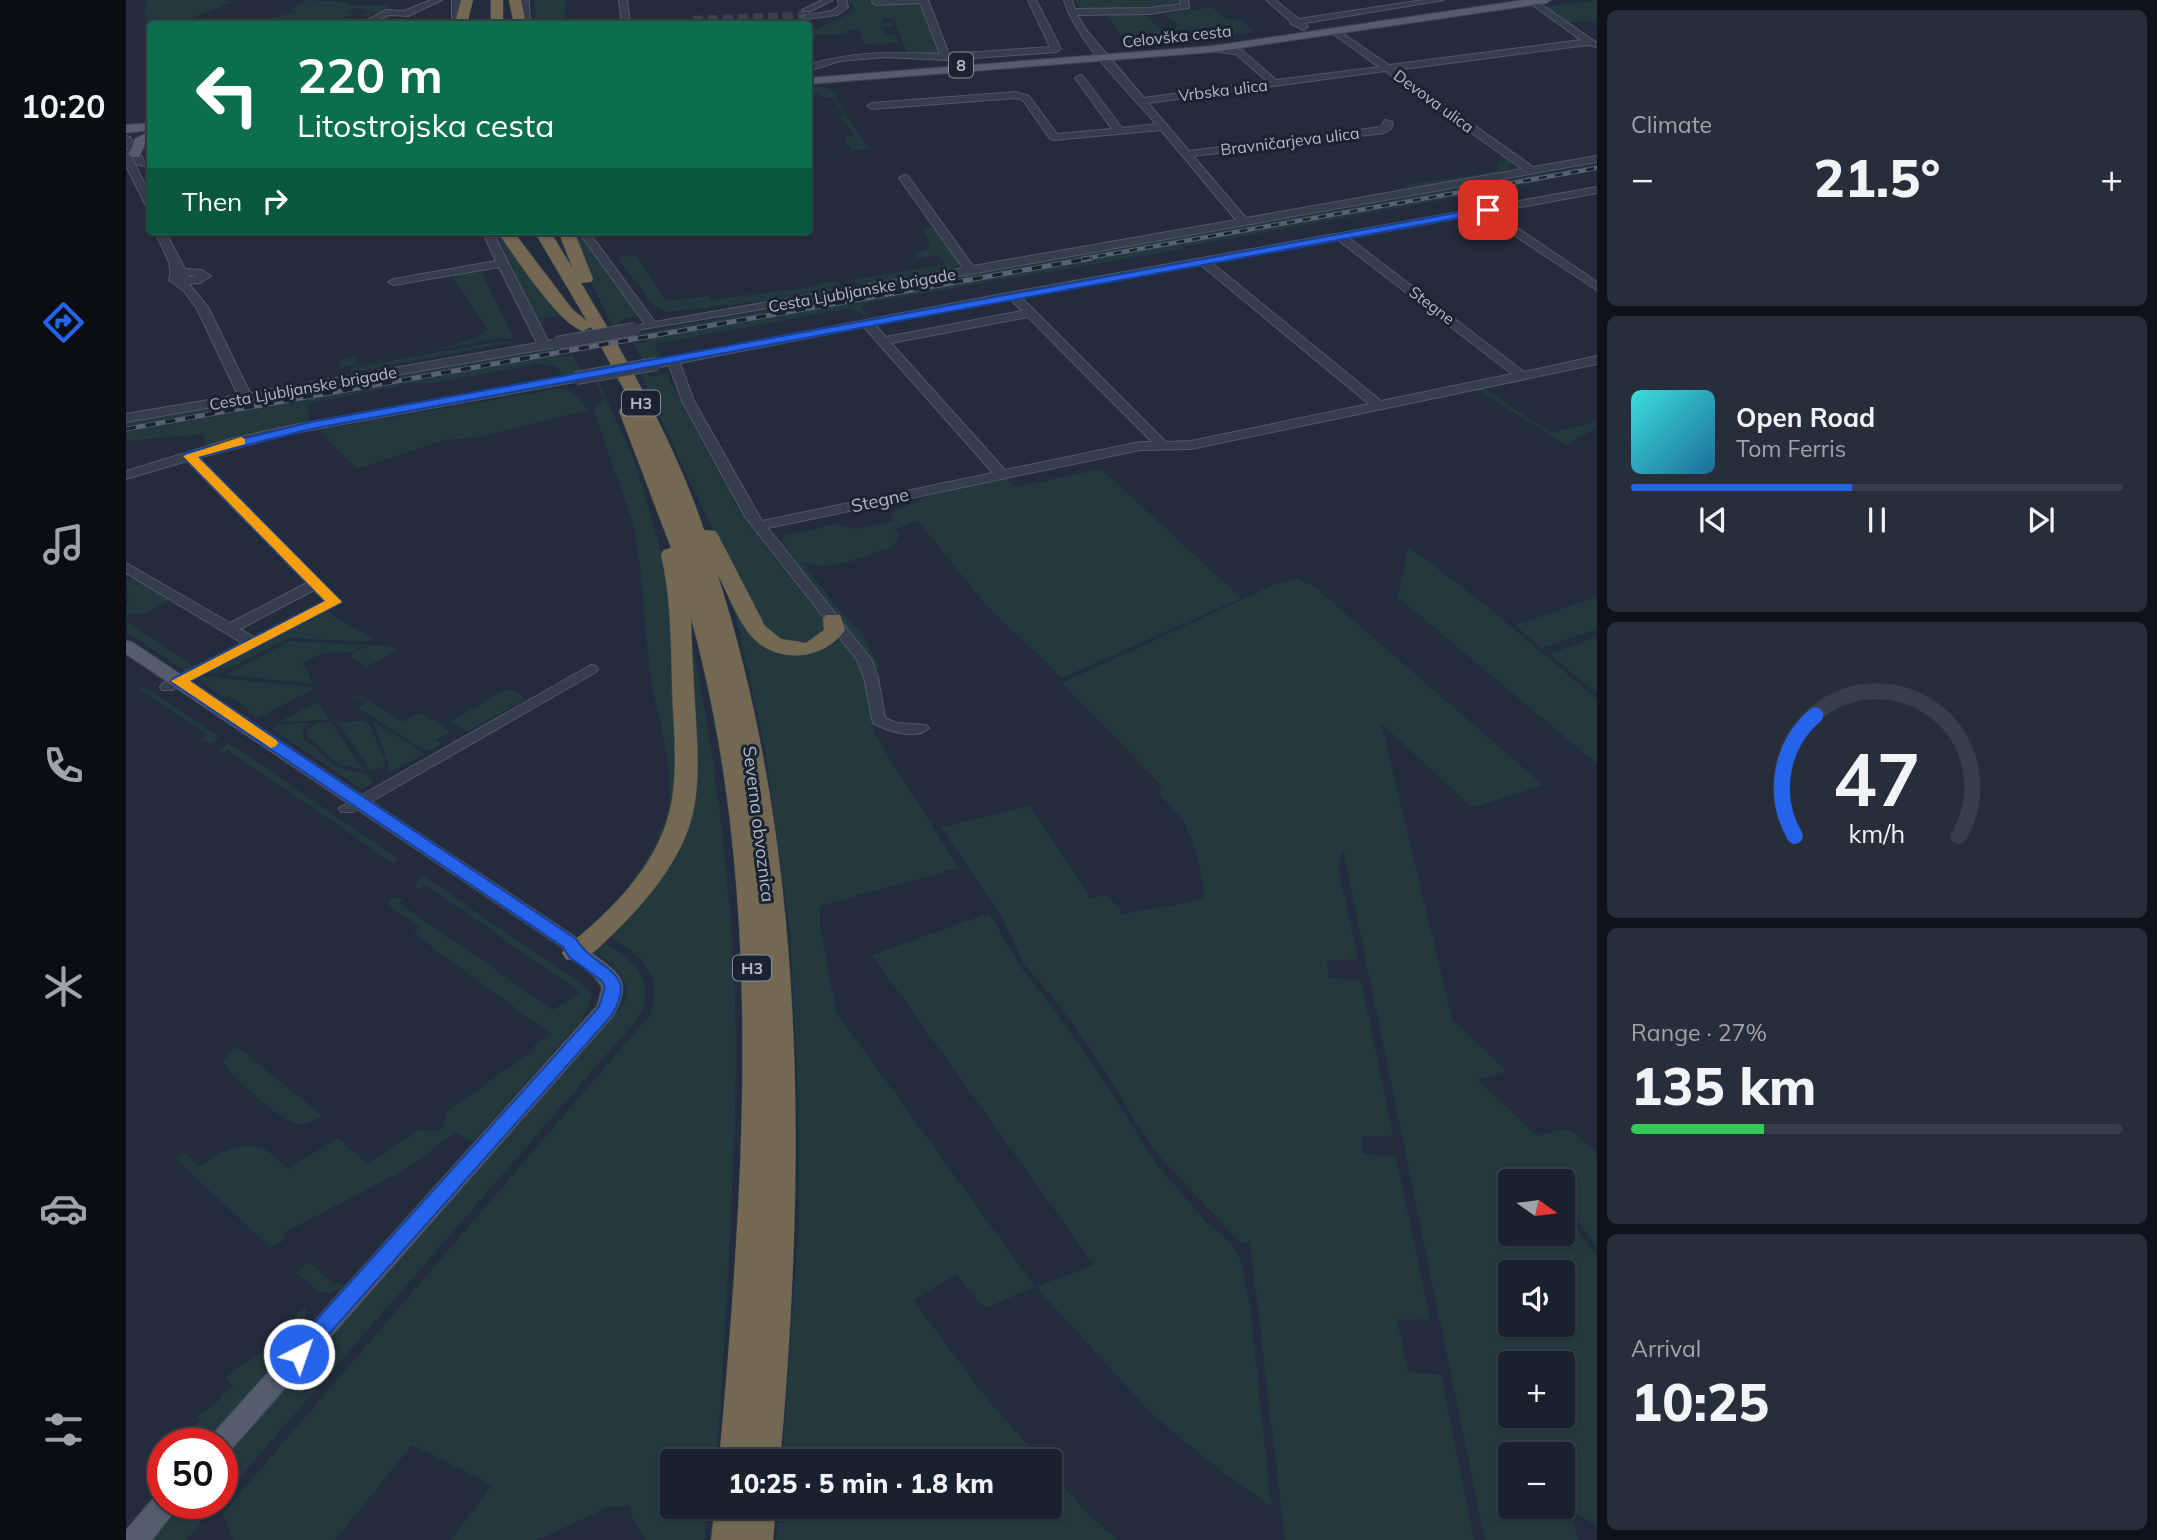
<!DOCTYPE html>
<meta charset="utf-8">
<style>
:root{--surface:#1a212e;--page:#272e3a;--text:#f1f3f6;--muted:#9fa3aa;--line:#383e4a;--accent:#2563eb}
body{margin:0;font-family:Mulish,sans-serif;background:var(--page);color:var(--text);height:100vh;display:flex;flex-direction:column;font-size:26px;white-space:nowrap}
*{box-sizing:border-box;margin:0}
p{font-size:23px;color:var(--muted)}
.icon{flex:none;width:38px;height:38px;fill:none;stroke:currentColor;stroke-width:2;stroke-linecap:round;stroke-linejoin:round}
.map{position:relative;flex:1;overflow:hidden}
.panel{display:flex;flex-direction:column;gap:10px;padding:10px;background:#0e1219;width:560px}
.panel>*{flex:none}
.top-card{position:absolute;left:21px;top:21px;width:665px;height:214px;border-radius:7px;box-shadow:0 2px 5px #0004,0 0 0 2px var(--line);background:#0b6e4f;color:#fff;overflow:hidden}
.needle{width:46px;rotate:104deg}
.tools{position:absolute;left:1372px;top:1169px;display:grid;gap:14px}
.tools a{display:grid;place-items:center;width:77px;height:77px;border-radius:7px;background:var(--surface);box-shadow:0 2px 5px #0004,0 0 0 2px var(--line);font-size:35px}
.speed{position:absolute;left:21px;top:1428px;display:flex;gap:14px;font-size:35px;font-weight:700;text-align:center}
.speed>*{display:grid;place-content:center;width:91px;height:91px;border-radius:50%;background:var(--surface);box-shadow:0 2px 5px #0004,0 0 0 2px var(--line);line-height:1}
.speed .limit{border:10px solid #d22;background:#fff;color:#111}
.pin{position:absolute;display:grid;place-items:center;width:60px;height:60px;color:#fff;margin:-30px;border-radius:14px;box-shadow:0 4px 10px #0006}
.me{position:absolute;width:77px;margin:-38px;rotate:41deg;stroke-linejoin:round;filter:drop-shadow(0 0 5px #0008)}
.turn{display:flex;align-items:center;gap:24px;height:147px;padding:0 35px;font-size:32px}
.turn .icon{width:91px;height:91px;stroke-width:2.5}
.turn b{display:block;font-size:49px;line-height:60px}
.then{display:flex;align-items:center;height:66px;padding:0 35px;background:#0003;gap:14px;font-size:26px}
.big{font-size:52px;font-weight:800;line-height:1.1}
.panel .card{flex:1;display:flex;flex-direction:column;justify-content:center;gap:10px;min-width:0;padding:0 24px;border-radius:10px;background:var(--page)}
.panel .dial{align-items:center;gap:0}
.dial svg{height:182px;overflow:visible;fill:none;stroke:var(--line);stroke-width:7;stroke-linecap:round;text-anchor:middle}
.dial text{fill:var(--text);stroke:none}
.song{display:flex;align-items:center;gap:21px}
.cover{width:84px;height:84px;border-radius:10px;background:linear-gradient(135deg,hsl(180 70% 55%),hsl(200 70% 35%))}
.played{height:7px;border-radius:4px;background:linear-gradient(90deg,var(--accent) 45%,var(--line) 45%)}
.keys{display:flex;justify-content:space-around;direction:ltr}
.heat{display:flex;justify-content:space-between;align-items:center;font-size:38px;direction:ltr}
.charge{height:10px;border-radius:5px;background:linear-gradient(90deg,#34c759 27%,var(--line) 0)}
.trip{position:absolute;left:534px;top:1449px;width:402px;height:70px;border-radius:7px;background:var(--surface);box-shadow:0 2px 5px #0004,0 0 0 2px var(--line);font-weight:800;line-height:70px;text-align:center}
main{display:flex;flex:1;min-height:0}
.tab-bar{display:flex;flex-direction:column;width:126px;justify-content:space-around;align-items:center;background:#0a0d12;color:var(--muted)}
.tab-bar .icon{width:49px;height:49px}
.tab-bar .on{color:var(--accent)}
.tab-bar b{font-size:32px;color:var(--text)}
.map>svg:first-child{display:block}
</style>
<main>
<nav class="tab-bar">
<b>10:20</b>
<svg class="icon on" aria-label="directions" viewBox="0 0 24 24"><path d="M12 3l9 9-9 9-9-9zM9 14v-3h6M13 9l2 2-2 2"/></svg>
<svg class="icon" aria-label="music" viewBox="0 0 24 24"><path d="M9 18V5l10-2v13"/><circle cx="6" cy="18" r="3"/><circle cx="16" cy="16" r="3"/></svg>
<svg class="icon" aria-label="phone" viewBox="0 0 24 24"><path d="M5 4h4l2 5-3 2q2 4 5 5l2-3 5 2v4C11 20 4 13 5 4z"/></svg>
<svg class="icon" aria-label="climate" viewBox="0 0 24 24"><path d="M12 3v18M4 7l16 10M4 17L20 7"/></svg>
<svg class="icon" aria-label="car" viewBox="0 0 24 24"><path d="M5 17H2v-5l4-1 3-4h7l3 4 3 1v5h-3M9 17h6M6 11h13"/><circle cx="7" cy="17" r="2"/><circle cx="17" cy="17" r="2"/></svg>
<svg class="icon" aria-label="filters" viewBox="0 0 24 24"><path d="M4 7h16M4 17h16"/><circle cx="9" cy="7" r="2"/><circle cx="15" cy="17" r="2"/></svg>
</nav>
<div class="map">
<svg width="1471" height="1540" viewBox="0 0 1471 1540">
<rect width="100%" height="100%" fill="#222c3d"/>
<!-- green -->
<g fill="#24393e" fill-rule="evenodd">
<polygon points="20,0 99,0 107,2 52,24 24,24 24,28 19,27"/>
<path d="M174,0L225,2L221,4C228,6 254,5 264,6L239,17L234,16L243,11L230,8L220,12L227,14L203,24H125L169,12L164,9L180,2Z"/>
<polygon points="408,0 440,0 439,24 409,24"/>
<polygon points="722,0 778,0 748,4 792,1 816,56 781,54 768,18 756,18 756,23 767,23 768,26 757,27 759,35 770,34 772,43 738,44 734,30 720,30 721,34 683,35 683,32 723,14 729,8"/>
<polygon points="949,0 1054,0 1054,2 1021,8 954,8"/>
<polygon points="1471,0 1471,21 1443,22 1421,7"/>
<polygon points="1085,7 1102,19 1116,20 1126,32 1003,47 980,15 1018,15 1036,29 1053,26 1037,14"/>
<polygon points="683,87 697,87 711,92 712,94 709,98 743,149 683,156 726,150 718,137 729,136 713,116 718,115 706,97 698,98 693,93 683,94"/>
<polygon points="1377,160 1383,160 1388,168 1283,190 1277,185 1360,173 1371,170 1372,162"/>
<polygon points="1471,164 1471,166 517,335 502,337 502,335"/>
<polygon points="1416,179 1419,181 1056,247 1057,249 740,303 741,305 734,307 741,315 739,315 730,310 720,309 528,344 535,358 517,361 507,344 521,341 520,339"/>
<polygon points="807,227 833,263 828,269 733,285 727,280 820,264 812,255 718,269 790,258 789,253 800,250 805,244 796,228"/>
<polygon points="366,231 375,231 437,318 429,316 419,318 417,331"/>
<polygon points="445,231 453,231 513,316 493,321 493,325 487,326 462,276"/>
<polygon points="510,255 540,301 583,296 585,300 692,286 691,283 705,281 713,283 715,288 661,299 539,312 527,305 491,257"/>
<path d="M354,269L388,339L374,338L215,368L212,361L228,357L232,364C257,359 349,346 361,329L327,278L332,273Z"/>
<polygon points="374,341 386,342 224,373 225,368"/>
<polygon points="441,345 442,348 0,426 0,422"/>
<polygon points="433,355 435,357 446,355 456,373 437,376 430,366 412,364 306,383 286,383 180,404 185,422 81,447 77,434 0,441 0,432"/>
<path d="M520,372L523,377L540,374L617,518L698,620L700,628L684,644C674,643 660,645 651,641C630,633 531,409 514,373Z"/>
<path d="M472,381L509,462L543,579L554,778L544,823L505,890L489,904C512,874 538,841 543,801C548,763 532,721 526,684C519,637 518,590 511,544L508,525L467,409L478,400L469,382Z"/>
<polygon points="435,388 446,391 462,410 353,437 318,440 231,469 193,430"/>
<polygon points="1357,388 1425,433 1471,421 1471,427 1441,445 1351,390"/>
<path d="M975,469L1115,598L936,678L860,605L792,521L769,529L773,535L767,547C739,555 704,574 676,562L714,611L734,631L754,667L751,670L733,641L656,549L654,542L660,535L710,524L729,529L768,521L764,514L804,495L880,478L889,487Z"/>
<polygon points="1283,547 1358,604 1471,699 1471,764 1272,597"/>
<polygon points="9,578 44,600 17,614 0,614 0,606 3,605 0,580"/>
<path d="M1174,578L1180,584L1184,583L1417,785L1347,808L1255,723L1326,1019L1380,1071L1352,1080L1411,1136L1441,1128L1471,1153V1247L1453,1222L1447,1224L1464,1248L1471,1254V1526L1445,1510L1452,1540H1359L1217,848L1212,867L1232,959L1201,961L1203,977L1235,981L1267,1136L1235,1137L1236,1154L1270,1157L1304,1319L1271,1320L1282,1372L1315,1375L1348,1540H1159L1124,1241L1115,1243L1039,1163L1011,1125L981,1074L931,1002L899,966L878,921L815,827L904,806L965,898L981,895L998,914L1078,899C1077,871 1070,839 1053,816C1046,806 1037,801 1033,790L1036,786L936,683L1147,585ZM1384,1181H1437V1234H1384ZM1384,1272H1437V1325H1384ZM1384,1363H1437V1416H1384ZM1384,1454H1437V1507H1384Z"/>
<polygon points="1471,597 1471,629 1416,648 1389,625"/>
<path d="M607,604C628,637 645,667 691,652C700,649 707,643 716,639L732,661L739,678L748,734L833,868L694,906V927L710,1012L909,1287L968,1265L746,955L863,913L896,969L925,1005L974,1075L1032,1166L1080,1222L1098,1236L1114,1258L1124,1305L1145,1507L1081,1460L1025,1413L910,1287L859,1308L830,1275L787,1300L864,1403L916,1461H656L673,1218L672,1097L664,931L639,749Z"/>
<polygon points="206,607 208,608 202,612 246,639 240,642 163,638 93,674 80,673"/>
<path d="M561,622C586,732 600,845 607,958C613,1055 608,1153 603,1250C599,1321 598,1391 589,1461H546V1507H583L578,1540H520L507,1521L504,1506L483,1507L411,1540H325L366,1485L286,1445L209,1540H107L97,1513L524,1015C539,972 514,956 482,935L553,831Z"/>
<polygon points="2,623 69,668 61,672 0,632"/>
<polygon points="1471,637 1471,693 1423,654"/>
<polygon points="162,642 167,641 238,645 226,652 197,653 177,663 187,684 100,675"/>
<polygon points="242,645 264,646 271,651 240,667 224,655"/>
<polygon points="74,676 191,687 131,719 121,712 123,710 104,697 100,698 68,678"/>
<polygon points="18,686 93,737 85,743 74,740 81,735 13,689"/>
<polygon points="383,688 400,699 341,732 324,721"/>
<polygon points="234,695 277,722 294,712 325,732 310,740 315,744 301,752 231,707 241,702 232,697 220,700"/>
<polygon points="191,702 203,720 153,722"/>
<polygon points="246,720 298,754 268,771 261,769 263,764"/>
<polygon points="236,721 244,725 260,763 256,768 244,770 211,722"/>
<polygon points="205,722 238,770 215,766 180,735 180,731 190,723"/>
<path d="M184,723L175,732L177,738C198,755 211,774 239,772L247,783L236,789L146,729L157,724Z"/>
<polygon points="104,744 273,859 267,863 102,750 94,754 95,748"/>
<path d="M299,877L461,988L465,993L462,1008L454,1022L347,1141L329,1132L283,1167L156,1234L160,1239L145,1248L50,1159L57,1152L73,1166C92,1154 112,1140 136,1148C145,1152 155,1163 163,1169L211,1138L242,1164L292,1130L309,1131L316,1129L321,1113L325,1108L409,1050L407,1047L425,1034L287,933L295,927L263,905V901L267,896L277,899L273,903L427,1010L454,992L300,885L293,889L289,887L292,880Z"/>
<path d="M479,942C505,959 534,984 512,1018L96,1498V1461L112,1442L495,1008C511,983 490,969 473,954L472,951Z"/>
<path d="M110,1046L197,1116C191,1118 182,1124 176,1124C158,1126 108,1078 97,1063Z"/>
<polygon points="184,1262 208,1285 212,1283 219,1286 207,1290 207,1293 193,1292 170,1272"/>
<polygon points="180,1307 179,1330 77,1444 47,1444 75,1420 71,1416 95,1399 94,1396 107,1386 99,1378 144,1346 143,1343 160,1330 155,1325"/>
<polygon points="924,1471 966,1518 992,1540 650,1540 653,1507 924,1507"/>
<polygon points="58,1503 68,1503 75,1523 60,1540 25,1540"/>
</g>
<g fill="none" stroke-linecap="round" stroke-linejoin="round">
<!-- minor-tunnel -->
<polyline stroke="#384152" stroke-width="10" stroke-dasharray="10 5" stroke-linecap="butt" points="567,21 680,16"/>
<defs>
<g id="minor">
<polygon points="305,0 316,0 282,16 263,15 244,24 234,24 259,10 278,11"/>
<rect x="326" y="0" width="8" height="24"/>
<polygon points="395,0 403,0 404,24 396,24"/>
<polygon points="493,0 501,0 504,24 496,24"/>
<polygon points="696,0 707,0 683,12 676,10"/>
<polygon points="712,0 720,0 722,7 711,15 680,19 676,16 706,11 713,6"/>
<path d="M747,0H802L823,54L924,47L902,0H910L935,49L930,52L820,60L759,57L714,61L682,71V65C727,51 768,52 814,54L794,3L750,5L746,2Z"/>
<path d="M938,0H946L949,9L1023,8L1055,4L1054,0H1062L1063,8L1023,14L951,15L961,31L1018,98L1141,81L1110,54L1084,51V47L1087,46L1116,50L1150,80L1253,67L1207,34V30L1210,29L1263,65L1455,40L1402,2L1409,0L1471,43V47L1462,45L1270,70L1407,167L1471,156V162L845,274L505,331V327L519,324L452,231H462L529,322L837,268L773,178L778,175L782,176L847,266L1110,220L1035,130L928,140L924,139L897,100L890,98L746,109L741,106L746,103L890,92L903,96L931,134L986,129L949,78L954,75L957,76L996,128L1030,124C1002,91 951,43 938,0ZM1259,71L1396,169L1120,218L1067,156L1258,133L1265,129L1267,122L1259,120L1255,127L1063,151L1022,103Z"/>
<polygon points="1140,0 1149,0 1173,19 1297,0 1318,0 1179,23 1182,27 1178,30 1165,24 1164,21"/>
<polygon points="0,136 4,137 20,164 19,166 10,164 0,147"/>
<polygon points="0,153 5,156 24,195 24,207 19,204 0,166"/>
<path d="M1471,187V193L1368,212L1471,282V290L1356,214L1223,238L1398,372L1471,356V364L1065,449L1014,450L642,528L745,659L752,677L759,718L771,723L800,725L803,728C789,741 762,731 747,723L738,677L731,660L619,517L556,401L543,365L530,368L524,364L530,360L887,292ZM1212,240L1386,374L1255,401L1086,263ZM1075,265L1243,404L1065,441L1040,442L895,297ZM884,299L896,311L760,337L749,325ZM902,317L1026,442H1014L879,470L765,343ZM738,327L867,473L636,521L568,401L554,363Z"/>
<path d="M29,231H39L59,269L76,270L85,276L74,283L63,284L82,307L124,393L411,343L373,267L268,285L262,282L268,279L370,261L356,231H366L422,341L431,339L437,343L431,347L0,422V414L112,395L71,309L58,291L43,280C49,264 34,246 29,231ZM62,275L71,276L63,277Z"/>
<path d="M450,374L456,378L454,381L168,433L72,458L215,602L46,690H36L34,687L36,684L116,643L0,573V563L104,623L181,583L61,461L0,479V471L105,439L168,425ZM188,590L199,601L128,637L114,629Z"/>
<polygon points="465,665 470,666 472,669 470,672 227,812 215,812 213,808"/>
</g>
<g id="major">
<polygon points="1398,0 1425,0 1420,3 1087,52 682,84 682,78 1087,46"/>
<polygon points="24,123 24,130 0,133 0,125"/>
<polygon points="24,131 24,140 19,144 13,157 5,157 3,154 9,139"/>
<path d="M0,641L6,642L451,938C476,970 515,969 487,1016L103,1452L96,1455V1444H81L85,1436L471,1006L476,988C469,972 448,963 437,948L0,654Z"/>
<polygon points="37,1492 37,1503 55,1503 26,1540 0,1540 0,1530 31,1494"/>
</g>
<g id="highway">
<polygon points="335,0 347,0 341,24 329,24"/>
<rect x="365" y="0" width="12" height="24"/>
<polygon points="383,0 395,0 400,24 388,24"/>
<path d="M371,231H387L447,310L461,321L408,231H424L447,269L432,231H448L467,279L465,282L455,283C502,361 549,443 578,530L589,531L592,535L639,626L655,639L680,643L698,630L697,619L700,615H714L719,630C697,662 646,665 622,632C609,615 601,592 591,573C682,854 680,1170 654,1461H593C618,1182 640,892 565,618C566,647 567,676 569,704C571,742 575,780 566,817C555,860 520,902 489,932C475,945 460,965 440,959L436,953L440,947C487,910 537,860 546,799C552,762 547,723 546,687C545,642 545,598 535,554L538,550L545,548L493,411L496,407H507L469,335L465,327L457,331C433,325 387,254 371,231Z"/>
<polygon points="589,1507 650,1507 647,1540 585,1540"/>
</g>
</defs>
<!-- minor casing -->
<use href="#minor" stroke="#515967" stroke-width="2"/>
<!-- major casing -->
<use href="#major" stroke="#3f4755" stroke-width="2"/>
<!-- highway casing -->
<use href="#highway" stroke="#3e4654" stroke-width="1"/>
<!-- minor -->
<use href="#minor" fill="#363e4d" fill-rule="evenodd"/>
<!-- major -->
<use href="#major" fill="#545d6d" fill-rule="evenodd"/>
<!-- highway -->
<use href="#highway" fill="#736953" fill-rule="evenodd"/>
<defs>
<polyline id="rail-far1" points="956,259 1471,168"/>
<polyline id="rail" points="0,429 966,258"/>
</defs>
<!-- rail-far1 casing -->
<use href="#rail-far1" stroke="#586274" stroke-width="4.5"/>
<!-- rail casing -->
<use href="#rail" stroke="#586274" stroke-width="5"/>
<!-- rail-far1 -->
<use href="#rail-far1" stroke="#1b2331" stroke-width="2.5" stroke-dasharray="8" stroke-linecap="butt"/>
<!-- rail -->
<use href="#rail" stroke="#1b2331" stroke-width="3.5" stroke-dasharray="10" stroke-linecap="butt"/>
<defs>
<g id="minor-bridge">
<polyline points="431,343 509,329"/>
<polyline points="450,378 530,364"/>
</g>
</defs>
<!-- minor-bridge casing -->
<use href="#minor-bridge" stroke="#515967" stroke-width="14" stroke-linecap="butt"/>
<!-- minor-bridge -->
<use href="#minor-bridge" stroke="#363e4d" stroke-width="12"/>
</g>
<!-- route -->
<path fill="#2563eb" stroke="#184099" stroke-width="2" d="M1362,207L1367,210L1365,212L185,429L73,457L216,602L64,681L450,939C469,971 515,969 485,1016L180,1360L173,1363L165,1360L162,1354L165,1348L473,1007L479,987L476,981L443,957L437,947L48,684L45,681L48,678L199,601L59,458V453L185,422Z"/>
<!-- slow -->
<polygon fill="#f59e0b" points="115,437 119,439 119,444 72,457 216,602 64,681 150,740 152,743 150,746 145,748 45,681 199,601 57,456"/>
<g text-anchor="middle" dominant-baseline="central" stroke-width="6" stroke-linejoin="round" paint-order="stroke">
<!-- far-street labels -->
<g font-size="16" fill="#b2b9c8" stroke="#1b2331">
<text transform="translate(1051 36) rotate(-6)">Celovška cesta</text>
<text transform="translate(1097 90) rotate(-7)">Vrbska ulica</text>
<text transform="translate(1308 101) rotate(36)">Devova ulica</text>
<text transform="translate(1164 141) rotate(-7)">Bravničarjeva ulica</text>
<text transform="translate(736 290) rotate(-10)">Cesta Ljubljanske brigade</text>
<text transform="translate(1306 305) rotate(37)">Stegne</text>
<text transform="translate(177 388) rotate(-10)">Cesta Ljubljanske brigade</text>
</g>
<!-- shield labels -->
<g fill="#1b2331" stroke="#858c9b" stroke-width="2">
<rect x="823" y="52.5" width="24" height="25" rx="5"/>
<rect x="496" y="390.5" width="38" height="25" rx="5"/>
<rect x="607" y="955.5" width="38" height="25" rx="5"/>
</g>
<g font-size="16" font-weight="bold" fill="#b2b9c8">
<text x="835" y="65">8</text>
<text x="515" y="403">H3</text>
<text x="626" y="968">H3</text>
</g>
<!-- street labels -->
<g font-size="18" fill="#b2b9c8" stroke="#1b2331">
<text transform="translate(754 500) rotate(-12)">Stegne</text>
<text transform="translate(633 824) rotate(83)">Severna obvoznica</text>
</g>
</g>
</svg>
<div class="tools">
<a><svg class="needle" viewBox="-14 -14 28 28"><path d="M0-13l5 13h-10z" fill="#e53935"/><path d="M0 13l5-13h-10z" fill="#9fa3aa"/></svg></a>
<a><svg class="icon" aria-label="sound" viewBox="0 0 24 24"><path d="M4 9h4l5-4v14l-5-4H4zM17 9q2 3 0 6"/></svg></a>
<a>+</a>
<a>−</a>
</div>
<div class="speed"><div class="limit">50</div></div>
<div class="pin" style="left:1362px;top:210px;background:#d93025"><svg class="icon" aria-label="arrive" viewBox="0 0 24 24"><path d="M6 21V4h12l-3 4 3 4H6"/></svg></div>
<svg class="me" style="left:173px;top:1354px" viewBox="-20 -20 40 40"><circle r="17" fill="#2563eb" stroke="#fff" stroke-width="3"/><path d="M0-11L8 9 0 5-8 9z" fill="#fff"/></svg>
<div class="trip">10:25 · 5 min · 1.8 km</div>
<div class="top-card">
<div class="turn"><svg class="icon" aria-label="left" viewBox="0 0 24 24"><path d="M17 20v-9H6M10 6l-5 5 5 5"/></svg><div><b>220 m</b>Litostrojska cesta</div></div>
<div class="then">Then<svg class="icon" aria-label="right" viewBox="0 0 24 24"><path d="M7 20v-9h11M14 6l5 5-5 5"/></svg></div>
</div>
</div>
<section class="panel">
<div class="card"><p>Climate</p>
<div class="heat"><a>−</a><b class="big">21.5°</b><a>+</a></div>
</div>
<div class="card">
<div class="song"><i class="cover"></i><div><b>Open Road</b><p>Tom Ferris</p></div></div>
<div class="played"></div>
<div class="keys"><svg class="icon" aria-label="previous" viewBox="0 0 24 24"><path d="M18 5L8 12l10 7zM5 5v14"/></svg><svg class="icon" aria-label="pause" viewBox="0 0 24 24"><path d="M8 5v14M16 5v14"/></svg><svg class="icon" aria-label="next" viewBox="0 0 24 24"><path d="M6 5l10 7-10 7zM19 5v14"/></svg></div>
</div>
<div class="card dial"><svg viewBox="0 0 100 80">
<path d="M14 69A42 42 0 1 1 86 69"/>
<path d="M14 69A42 42 0 0 1 23 16" stroke="#2563eb"/>
<text x="50" y="56" font-size="32" font-weight="700">47</text>
<text x="50" y="72" font-size="11">km/h</text>
</svg></div>
<div class="card"><p>Range · 27%</p><b class="big">135 km</b><div class="charge"></div></div>
<div class="card"><p>Arrival</p><b class="big">10:25</b></div>
</section>
</main>
